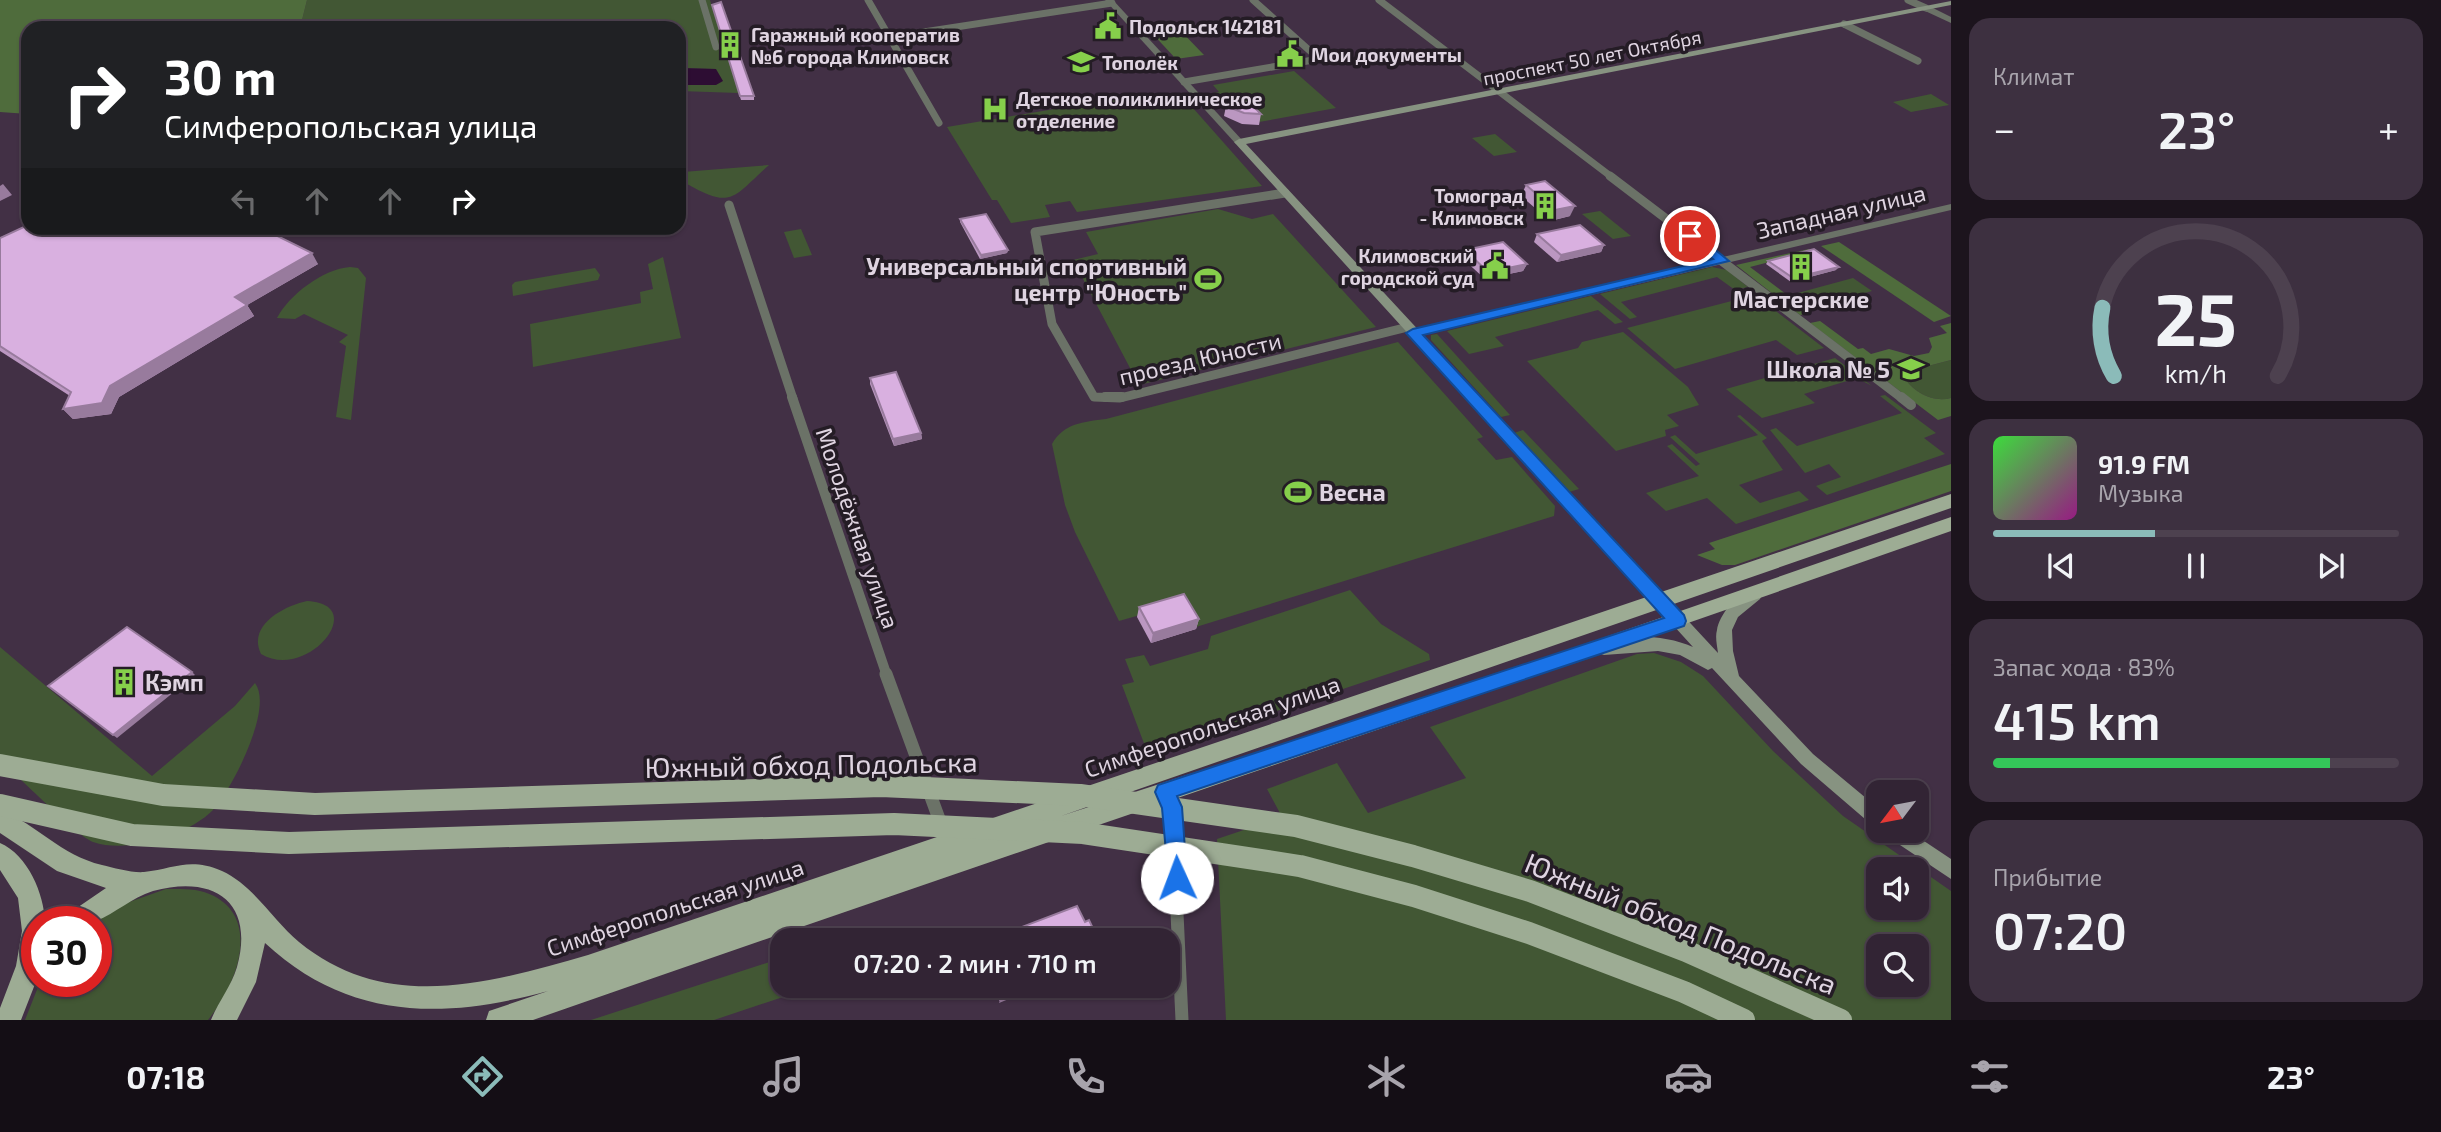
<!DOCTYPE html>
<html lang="ru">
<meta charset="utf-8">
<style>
:root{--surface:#322434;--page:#3d3040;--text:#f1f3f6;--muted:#a8a4ac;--line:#4d414f;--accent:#8bbbb9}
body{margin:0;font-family:"Exo 2",sans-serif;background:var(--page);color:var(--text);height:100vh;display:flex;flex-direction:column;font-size:26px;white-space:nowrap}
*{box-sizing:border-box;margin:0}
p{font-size:23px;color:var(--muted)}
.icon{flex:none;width:38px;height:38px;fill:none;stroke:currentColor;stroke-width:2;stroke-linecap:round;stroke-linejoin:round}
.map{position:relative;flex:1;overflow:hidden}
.drawer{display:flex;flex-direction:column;gap:18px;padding:18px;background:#1c141d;width:490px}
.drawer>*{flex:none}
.top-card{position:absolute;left:21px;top:21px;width:665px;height:214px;border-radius:21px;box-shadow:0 2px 5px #0004,0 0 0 2px var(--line);background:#202124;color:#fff;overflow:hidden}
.needle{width:46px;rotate:238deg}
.buttons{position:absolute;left:1866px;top:780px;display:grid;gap:14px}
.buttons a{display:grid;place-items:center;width:63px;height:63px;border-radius:14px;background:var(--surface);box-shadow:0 2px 5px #0004,0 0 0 2px var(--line);font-size:35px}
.speed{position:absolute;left:21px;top:906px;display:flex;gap:14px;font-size:35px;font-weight:700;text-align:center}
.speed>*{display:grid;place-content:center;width:91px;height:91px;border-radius:50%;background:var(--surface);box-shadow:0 2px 5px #0004,0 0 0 2px var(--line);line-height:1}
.speed .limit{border:10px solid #d22;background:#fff;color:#111}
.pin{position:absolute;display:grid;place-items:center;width:60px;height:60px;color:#fff;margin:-30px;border:4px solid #fff;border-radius:50%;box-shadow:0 2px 7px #0007}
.me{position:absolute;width:77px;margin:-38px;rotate:358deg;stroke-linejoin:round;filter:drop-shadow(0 0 5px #0008)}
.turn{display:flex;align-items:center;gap:24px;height:147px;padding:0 28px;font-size:32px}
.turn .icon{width:91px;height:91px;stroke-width:2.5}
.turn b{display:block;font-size:49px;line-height:60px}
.lanes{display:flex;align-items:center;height:66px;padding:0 28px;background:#0003;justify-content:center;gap:35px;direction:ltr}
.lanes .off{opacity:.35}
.big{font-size:52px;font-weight:600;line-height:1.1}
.drawer .widget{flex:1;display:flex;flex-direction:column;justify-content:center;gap:10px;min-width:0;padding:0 24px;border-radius:21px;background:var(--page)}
.drawer .dial{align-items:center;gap:0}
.dial svg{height:182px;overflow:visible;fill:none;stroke:var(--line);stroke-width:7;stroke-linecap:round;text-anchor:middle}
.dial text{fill:var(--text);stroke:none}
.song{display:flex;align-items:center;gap:21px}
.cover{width:84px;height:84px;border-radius:10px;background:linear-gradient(135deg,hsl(120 70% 55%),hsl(310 70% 35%))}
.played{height:7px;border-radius:4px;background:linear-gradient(90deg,var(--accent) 40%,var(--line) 40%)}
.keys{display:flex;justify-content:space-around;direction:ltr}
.heat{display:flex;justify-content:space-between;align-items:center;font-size:38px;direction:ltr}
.charge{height:10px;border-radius:5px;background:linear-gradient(90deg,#34c759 83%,var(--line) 0)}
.trip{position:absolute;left:770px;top:928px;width:410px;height:70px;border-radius:21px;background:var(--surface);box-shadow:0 2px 5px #0004,0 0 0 2px var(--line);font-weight:600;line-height:70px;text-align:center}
.menu{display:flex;height:112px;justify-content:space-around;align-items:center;background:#140e15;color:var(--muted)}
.menu .icon{width:49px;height:49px}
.menu .active{color:var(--accent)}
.menu b{font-size:32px;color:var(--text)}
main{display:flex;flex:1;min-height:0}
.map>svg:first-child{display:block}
</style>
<main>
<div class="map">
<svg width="1951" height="1020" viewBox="0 0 1951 1020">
<rect width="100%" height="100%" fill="#423045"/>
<!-- green -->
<g fill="#425734" fill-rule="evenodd">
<polygon points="307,0 710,0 739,93 679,91 679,85 716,85 716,69 679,68 679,28 300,28"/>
<polygon points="1294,71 1336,108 1259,122 1232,114 1213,93 1219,92 1213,85"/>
<polygon points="1149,93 1193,108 1262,186 1077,212 1070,201 1045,205 1050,217 1011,223 997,200 992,200 947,127"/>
<polygon points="1931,94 1949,105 1911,112 1893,102"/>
<polygon points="1495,134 1517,152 1494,156 1472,138"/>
<path d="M769,165C733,197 733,210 687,184L683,172Z"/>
<polygon points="1218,209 1252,219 1273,214 1376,327 1139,385 1073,260 1098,254 1086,232"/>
<polygon points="1600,211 1631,236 1613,239 1582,214"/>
<polygon points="801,229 812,255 794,258 784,232"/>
<polygon points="663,257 681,338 533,367 530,324 641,303 640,292 653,289 648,264"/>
<path d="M350,267L358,268L366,278L351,420L336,417L346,346L339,342L348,335L304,314L295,319L277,318C289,295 323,269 350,267Z"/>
<polygon points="1712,267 1727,270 1748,287 1735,290 1717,277 1621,302 1637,317 1630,319 1600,294"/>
<polygon points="595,268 600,275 598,280 513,296 512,285 515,282"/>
<polygon points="1853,278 1872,291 1813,307 1794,294"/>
<polygon points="1755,295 1824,348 1797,355 1776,340 1675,369 1627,328"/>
<polygon points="1591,296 1623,322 1615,324 1598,310 1495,337 1504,346 1469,354 1447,331"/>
<polygon points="1623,332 1688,387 1699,405 1667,415 1679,426 1665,430 1666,436 1616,451 1527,361 1578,348 1582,342"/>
<polygon points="1437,334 1510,415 1501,417 1431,340 1431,335"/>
<path d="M1398,342L1483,437L1477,439L1496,460L1512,457L1555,506L1554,516L1196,627L1182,603L1119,621L1075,532L1065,505L1052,444C1064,423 1083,422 1106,419Z"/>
<polygon points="1835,358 1872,386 1857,378 1804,394 1815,403 1762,418 1726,389"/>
<path d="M1951,360V398C1933,403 1913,392 1904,377L1905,372Z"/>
<polygon points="1885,395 1936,433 1924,438 1945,454 1827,495 1816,486 1841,477 1829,464 1805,473 1770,430 1776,428 1797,446 1902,413 1880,396"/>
<polygon points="1740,415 1767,438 1762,441 1783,470 1739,485 1760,503 1799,491 1809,500 1736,524 1707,498 1666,511 1646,493 1699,476 1667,446 1672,444 1696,466 1700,464 1670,437 1675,435 1696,454 1758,435 1737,416"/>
<polygon points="1523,430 1579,489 1569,492 1514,433"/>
<polygon points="1350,590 1381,624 1429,654 1430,660 1148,754 1122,685 1134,682 1125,659 1144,655 1150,666 1208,649 1211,636"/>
<path d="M307,601C371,604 307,682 261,654C247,625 284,606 307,601Z"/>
<path d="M0,647L152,776L235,706L255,683C274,708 232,789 213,810C187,836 128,854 93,842C77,836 17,775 0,760Z"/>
<path d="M1654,653L1681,662L1703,676L1773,751L1843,816L1951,891V1020H1226L1217,839L1282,817L1267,789L1337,763L1368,813L1466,778L1430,727L1637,654ZM1878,870H1916V908H1878ZM1878,947H1916V985H1878Z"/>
<path d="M166,889C182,889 199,888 214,896C263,922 234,989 208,1020H25L40,982H96V922H94L118,906Z"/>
<polygon points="782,958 782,985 819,985 714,1020 591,1020"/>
</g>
<!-- forest -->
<g fill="#4f6c3c">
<polygon points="0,0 307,0 300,28 28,28 28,114 0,112"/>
<polygon points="1177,27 1204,55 1176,59 1150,31"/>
<polygon points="1839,242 1951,316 1934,322 1821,246"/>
<polygon points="1809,249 1812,251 1750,267 1811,313 1800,315 1736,265"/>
<path d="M1820,321L1858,349L1863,348L1871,354L1889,349L1914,356L1929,353L1932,347L1929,338L1947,333L1940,326L1951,323V360L1905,372L1904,377C1913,392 1933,403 1951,398V416L1938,420L1810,323Z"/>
<polygon points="1951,464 1951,491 1735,565 1722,565 1697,555 1715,549 1709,543"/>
</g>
<!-- water -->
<polygon fill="#2d0d33" points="679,68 716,69 723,81 716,85 679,85"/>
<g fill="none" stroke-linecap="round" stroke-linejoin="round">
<!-- minor-far3 -->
<g stroke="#6b7267" stroke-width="7">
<polyline points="702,0 716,47"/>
<polyline points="868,0 939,123"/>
<polyline points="1379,0 1613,178"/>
<polyline points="1908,0 1926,8"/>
<polyline points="1844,24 1918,61"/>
<polyline points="891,37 1112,3"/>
<polyline points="1184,82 1319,59 1253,0"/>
</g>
<!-- minor-far2 -->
<g stroke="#6b7267" stroke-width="9">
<polyline points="1610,176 1903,399"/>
<polyline points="1285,193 1035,232 1052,324 1094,397 1120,398 1408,327"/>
<polyline points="729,205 793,399"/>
</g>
<!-- minor-far1 -->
<g stroke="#6b7267" stroke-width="10">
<polyline points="792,397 887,676"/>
<polyline points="1105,397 1122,397"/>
<polyline points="1901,397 1911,405"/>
</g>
<!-- minor -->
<g stroke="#6b7267" stroke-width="13">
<polyline points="886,674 942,827"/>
<polyline points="1172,806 1182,1020"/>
</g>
<!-- tertiary -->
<g fill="#6b7267" fill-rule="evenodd">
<polygon points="1105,0 1113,0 1242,140 1242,144 1236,144"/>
<polygon points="1923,6 1929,6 1951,17 1951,23 1923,10"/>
<polygon points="1951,204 1951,210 1413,337 1407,333 1413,329"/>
</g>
<!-- secondary -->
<g fill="#879381" fill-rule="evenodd">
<path d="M1951,1V5L1246,144L1718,653C1717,645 1715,637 1717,630C1719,614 1742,585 1760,591L1762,595L1760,599L1738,617L1732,630L1733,651L1739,676L1813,754L1878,808V827L1872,825L1801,764L1712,668L1708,670L1680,655L1658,651L1604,655L1598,653L1596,648L1598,643C1627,633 1665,635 1693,647L1234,142L1239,139Z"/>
<polygon points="1885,831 1909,831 1951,859 1951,879 1888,837"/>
</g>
<!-- primary -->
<g fill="#9dac94" fill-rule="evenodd">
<path d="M1951,494V508L1061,816L1522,666L1951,517V531C1480,697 1005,855 533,1020H486L489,1011L548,991C442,1020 348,1020 265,943L256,982L237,1020H211C218,1002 231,987 237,967C255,902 214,874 153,891C131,898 116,913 96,921C88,925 73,922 64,922L68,914L106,888L57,871L0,833V810C37,824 60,855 102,865C114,868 132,873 144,872C174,869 189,857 222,871C253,885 273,920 299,942C387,1014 490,983 588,955Z"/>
<path d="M0,843C28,855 44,894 45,922H37V979L21,1020H0V1008L16,966L22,931L18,898L0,870Z"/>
</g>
<!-- primary-bridge -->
<g stroke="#9dac94" stroke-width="22">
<polyline points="0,765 163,795 315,804 881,786 1080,795 1296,826 1413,856 1530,891 1686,951 1841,1020"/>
<polyline points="0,805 132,835 289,843 894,824 1083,833 1300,866 1414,896 1529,933 1684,992 1744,1020"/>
</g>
</g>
<!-- wall -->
<g fill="#bb97c1">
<polygon points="713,8 754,96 754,100 741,100"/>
<polygon points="1226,106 1261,114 1259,125 1242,124 1224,116"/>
<polygon points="1526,185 1570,216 1550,221 1521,196"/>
<polygon points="960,219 1008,250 1007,253 980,259 960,222"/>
<polygon points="274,228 274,234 318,264 247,305 254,316 119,397 111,414 73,419 63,409 70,396 0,351 0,238"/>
<polygon points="1537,234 1604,245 1601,252 1557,262 1534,242"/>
<polygon points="1465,250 1527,264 1523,271 1485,279 1462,258"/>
<polygon points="1768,261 1836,270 1791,282 1766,264"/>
<polygon points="870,378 921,433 922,439 894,446 870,384"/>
<polygon points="1139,607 1199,619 1196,629 1151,643 1137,617"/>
</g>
<!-- shaded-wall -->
<g fill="#987b9d">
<polygon points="3,184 12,195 0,201 0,186"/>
<polygon points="1575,206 1570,216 1550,221 1555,210"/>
<polygon points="267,228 274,228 273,241 267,231"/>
<polygon points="1604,245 1601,252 1557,262 1561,255"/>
<polygon points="1008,250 1007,253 980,259 981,255"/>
<polygon points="312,253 318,264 242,308 235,297"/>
<polygon points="1527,264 1523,271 1485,279 1488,272"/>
<polygon points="1839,267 1836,270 1791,282 1793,278"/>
<polygon points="247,305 254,316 119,397 111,414 73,419 63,409 110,386"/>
<polygon points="921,433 922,439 894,446 893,439"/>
<polygon points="1199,619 1196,629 1151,643 1153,633"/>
<polygon points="192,672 195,675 117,738 113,735"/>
<polygon points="1037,985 1043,985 999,1003 1000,1000"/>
</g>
<!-- building -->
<g fill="#d9b0e0" stroke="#987b9d" stroke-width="2">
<polygon points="721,2 754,96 740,96 712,5"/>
<polygon points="1249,102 1261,114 1244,113 1226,106"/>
<polygon points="1545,181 1575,206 1555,210 1526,185"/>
<polygon points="986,214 1008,250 981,255 960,219"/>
<polygon points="28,225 28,228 202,228 207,230 212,228 267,228 267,231 312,253 235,297 247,305 110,386 102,403 63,409 71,392 0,346 0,238"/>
<polygon points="1580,225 1604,245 1561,255 1537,234"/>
<polygon points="1503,242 1527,264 1488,272 1465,250"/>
<polygon points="1814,249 1839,267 1793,278 1768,261"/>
<polygon points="896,372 921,433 893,439 870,378"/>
<polygon points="1184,594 1199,619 1153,633 1139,607"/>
<polygon points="127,627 192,672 113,735 48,686"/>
<polygon points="1077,906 1085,922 1089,920 1098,939 988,940"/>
<polygon points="994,985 1037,985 1000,1000"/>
</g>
<!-- route -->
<polygon fill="#1a73e8" stroke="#114b97" stroke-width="2" points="1686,233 1695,233 1729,261 1423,335 1684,615 1686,621 1684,626 1177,796 1182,807 1187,878 1184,885 1177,888 1169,885 1162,808 1155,792 1158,785 1664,618 1406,333 1413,329 1713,259 1686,239"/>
<!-- icons -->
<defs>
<symbol id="civic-bare" viewBox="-9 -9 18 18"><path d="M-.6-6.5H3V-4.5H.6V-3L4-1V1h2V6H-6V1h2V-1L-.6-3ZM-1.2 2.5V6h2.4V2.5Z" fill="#86cf4b" stroke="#241c25" stroke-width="2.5" paint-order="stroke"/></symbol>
<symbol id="building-bare" viewBox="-9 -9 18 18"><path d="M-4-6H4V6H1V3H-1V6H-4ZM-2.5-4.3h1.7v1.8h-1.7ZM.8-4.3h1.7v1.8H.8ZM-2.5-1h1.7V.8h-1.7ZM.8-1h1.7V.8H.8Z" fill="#86cf4b" stroke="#241c25" stroke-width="2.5" paint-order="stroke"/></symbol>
<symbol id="school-bare" viewBox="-9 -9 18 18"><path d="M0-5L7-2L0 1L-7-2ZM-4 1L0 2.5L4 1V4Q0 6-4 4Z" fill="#86cf4b" stroke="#241c25" stroke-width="2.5" paint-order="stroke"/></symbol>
<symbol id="hospital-bare" viewBox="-9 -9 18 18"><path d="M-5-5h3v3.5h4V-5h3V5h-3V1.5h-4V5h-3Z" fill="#86cf4b" stroke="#241c25" stroke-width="2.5" paint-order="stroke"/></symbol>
<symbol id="stadium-bare" viewBox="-9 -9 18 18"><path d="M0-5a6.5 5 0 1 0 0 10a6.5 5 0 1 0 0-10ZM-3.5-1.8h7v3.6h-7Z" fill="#86cf4b" stroke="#241c25" stroke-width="2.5" paint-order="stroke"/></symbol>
</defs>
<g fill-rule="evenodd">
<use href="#civic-bare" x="1089" y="7" width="38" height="38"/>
<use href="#building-bare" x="711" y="26" width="38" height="38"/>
<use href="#civic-bare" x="1271" y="35" width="38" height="38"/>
<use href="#school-bare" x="1062" y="43" width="38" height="38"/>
<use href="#hospital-bare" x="976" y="90" width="38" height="38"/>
<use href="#building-bare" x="1526" y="187" width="38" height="38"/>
<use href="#civic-bare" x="1476" y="247" width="38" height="38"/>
<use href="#building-bare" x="1782" y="248" width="38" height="38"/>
<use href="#stadium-bare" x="1189" y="260" width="38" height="38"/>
<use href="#school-bare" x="1892" y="350" width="38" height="38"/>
<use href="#stadium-bare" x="1279" y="473" width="38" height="38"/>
<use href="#building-bare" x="105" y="663" width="38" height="38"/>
</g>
<g text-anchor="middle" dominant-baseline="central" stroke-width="7" stroke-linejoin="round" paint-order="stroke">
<!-- far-poi labels -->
<g font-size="19" font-weight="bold" fill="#dfd4e1" stroke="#241c25" text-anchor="start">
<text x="1129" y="26">Подольск 142181</text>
<text x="751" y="34">Гаражный кооператив<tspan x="751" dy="22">№6 города Климовск</tspan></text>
<text x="1311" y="54">Мои документы</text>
<text x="1102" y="62">Тополёк</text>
<text x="1016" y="98">Детское поликлиническое<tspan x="1016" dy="22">отделение</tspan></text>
<text x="1524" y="195" text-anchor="end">Томоград<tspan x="1524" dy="22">- Климовск</tspan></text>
<text x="1474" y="255" text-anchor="end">Климовский<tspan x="1474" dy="22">городской суд</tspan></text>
</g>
<!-- far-street labels -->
<g font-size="19" fill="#dfd4e1" stroke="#241c25">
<text transform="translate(1592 57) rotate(-11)">проспект 50 лет Октября</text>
</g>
<!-- street labels -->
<g font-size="23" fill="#dfd4e1" stroke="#241c25">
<text transform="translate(1841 211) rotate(-13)">Западная улица</text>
<text transform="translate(1200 358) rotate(-13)">проезд Юности</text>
<text transform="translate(858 528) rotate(71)">Молодёжная улица</text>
<text transform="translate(1212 726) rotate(-19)">Симферопольская улица</text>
<text transform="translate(675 907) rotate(-18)">Симферопольская улица</text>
</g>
<!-- poi labels -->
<g font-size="23" font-weight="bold" fill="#dfd4e1" stroke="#241c25" text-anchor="end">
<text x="1187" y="266">Универсальный спортивный<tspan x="1187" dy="26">центр "Юность"</tspan></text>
<text x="1801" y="299" text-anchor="middle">Мастерские</text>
<text x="1890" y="369">Школа № 5</text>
<text x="1319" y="492" text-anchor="start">Весна</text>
<text x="145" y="682" text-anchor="start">Кэмп</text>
</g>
<!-- near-street labels -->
<g font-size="28" fill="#dfd4e1" stroke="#241c25">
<text transform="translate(811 764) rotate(-1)">Южный обход Подольска</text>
<text transform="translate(1681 923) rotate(22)">Южный обход Подольска</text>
</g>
</g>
</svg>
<div class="buttons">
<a><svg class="needle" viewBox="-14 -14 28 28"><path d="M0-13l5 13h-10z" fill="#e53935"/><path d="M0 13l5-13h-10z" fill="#a8a4ac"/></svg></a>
<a><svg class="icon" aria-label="sound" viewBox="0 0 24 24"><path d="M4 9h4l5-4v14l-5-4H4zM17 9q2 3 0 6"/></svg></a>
<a><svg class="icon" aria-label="search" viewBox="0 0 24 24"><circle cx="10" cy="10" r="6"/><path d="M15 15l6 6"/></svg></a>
</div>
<div class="speed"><div class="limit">30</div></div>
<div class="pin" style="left:1690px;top:236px;background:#d93025"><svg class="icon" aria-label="arrive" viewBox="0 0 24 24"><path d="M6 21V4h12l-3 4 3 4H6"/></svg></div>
<svg class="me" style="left:1177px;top:878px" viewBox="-20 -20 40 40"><circle r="19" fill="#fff"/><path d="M0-13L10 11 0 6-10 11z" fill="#1a73e8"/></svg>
<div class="trip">07:20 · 2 мин · 710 m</div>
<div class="top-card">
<div class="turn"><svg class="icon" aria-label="right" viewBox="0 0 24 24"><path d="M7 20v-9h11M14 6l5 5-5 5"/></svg><div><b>30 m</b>Симферопольская улица</div></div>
<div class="lanes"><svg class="icon off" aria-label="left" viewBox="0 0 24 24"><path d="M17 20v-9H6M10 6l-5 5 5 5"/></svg><svg class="icon off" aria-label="ahead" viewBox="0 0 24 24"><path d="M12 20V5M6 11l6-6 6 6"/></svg><svg class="icon off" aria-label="ahead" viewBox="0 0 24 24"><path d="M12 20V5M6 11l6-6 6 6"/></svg><svg class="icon" aria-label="right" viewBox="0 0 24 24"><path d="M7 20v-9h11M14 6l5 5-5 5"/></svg></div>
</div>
</div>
<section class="drawer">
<div class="widget"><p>Климат</p>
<div class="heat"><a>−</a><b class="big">23°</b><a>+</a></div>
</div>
<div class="widget dial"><svg viewBox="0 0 100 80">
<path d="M14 69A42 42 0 1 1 86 69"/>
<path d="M14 69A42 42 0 0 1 9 39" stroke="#8bbbb9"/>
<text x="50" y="56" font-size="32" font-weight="700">25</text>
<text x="50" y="72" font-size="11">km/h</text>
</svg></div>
<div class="widget">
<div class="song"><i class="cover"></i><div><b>91.9 FM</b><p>Музыка</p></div></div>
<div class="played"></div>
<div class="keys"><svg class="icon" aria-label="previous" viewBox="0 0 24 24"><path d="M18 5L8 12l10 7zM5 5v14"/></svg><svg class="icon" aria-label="pause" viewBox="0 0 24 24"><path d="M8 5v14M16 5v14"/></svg><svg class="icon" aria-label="next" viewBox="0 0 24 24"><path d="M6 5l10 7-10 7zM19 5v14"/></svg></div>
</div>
<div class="widget"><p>Запас хода · 83%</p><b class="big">415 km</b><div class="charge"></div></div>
<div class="widget"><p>Прибытие</p><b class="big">07:20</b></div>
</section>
</main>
<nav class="menu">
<b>07:18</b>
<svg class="icon active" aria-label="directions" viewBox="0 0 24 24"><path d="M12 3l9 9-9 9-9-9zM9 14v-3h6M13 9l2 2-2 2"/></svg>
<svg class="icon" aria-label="music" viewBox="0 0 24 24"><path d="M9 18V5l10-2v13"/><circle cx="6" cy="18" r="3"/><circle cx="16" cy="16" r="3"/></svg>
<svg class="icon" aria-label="phone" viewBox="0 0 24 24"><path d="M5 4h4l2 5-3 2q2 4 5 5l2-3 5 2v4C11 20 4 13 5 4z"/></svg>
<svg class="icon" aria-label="climate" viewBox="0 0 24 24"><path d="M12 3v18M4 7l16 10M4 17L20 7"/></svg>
<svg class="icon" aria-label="car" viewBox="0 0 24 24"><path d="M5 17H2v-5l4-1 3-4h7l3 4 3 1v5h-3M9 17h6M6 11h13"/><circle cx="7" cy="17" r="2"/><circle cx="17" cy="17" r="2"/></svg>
<svg class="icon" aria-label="filters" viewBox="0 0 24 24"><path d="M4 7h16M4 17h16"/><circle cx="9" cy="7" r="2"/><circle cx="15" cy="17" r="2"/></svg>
<b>23°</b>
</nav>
